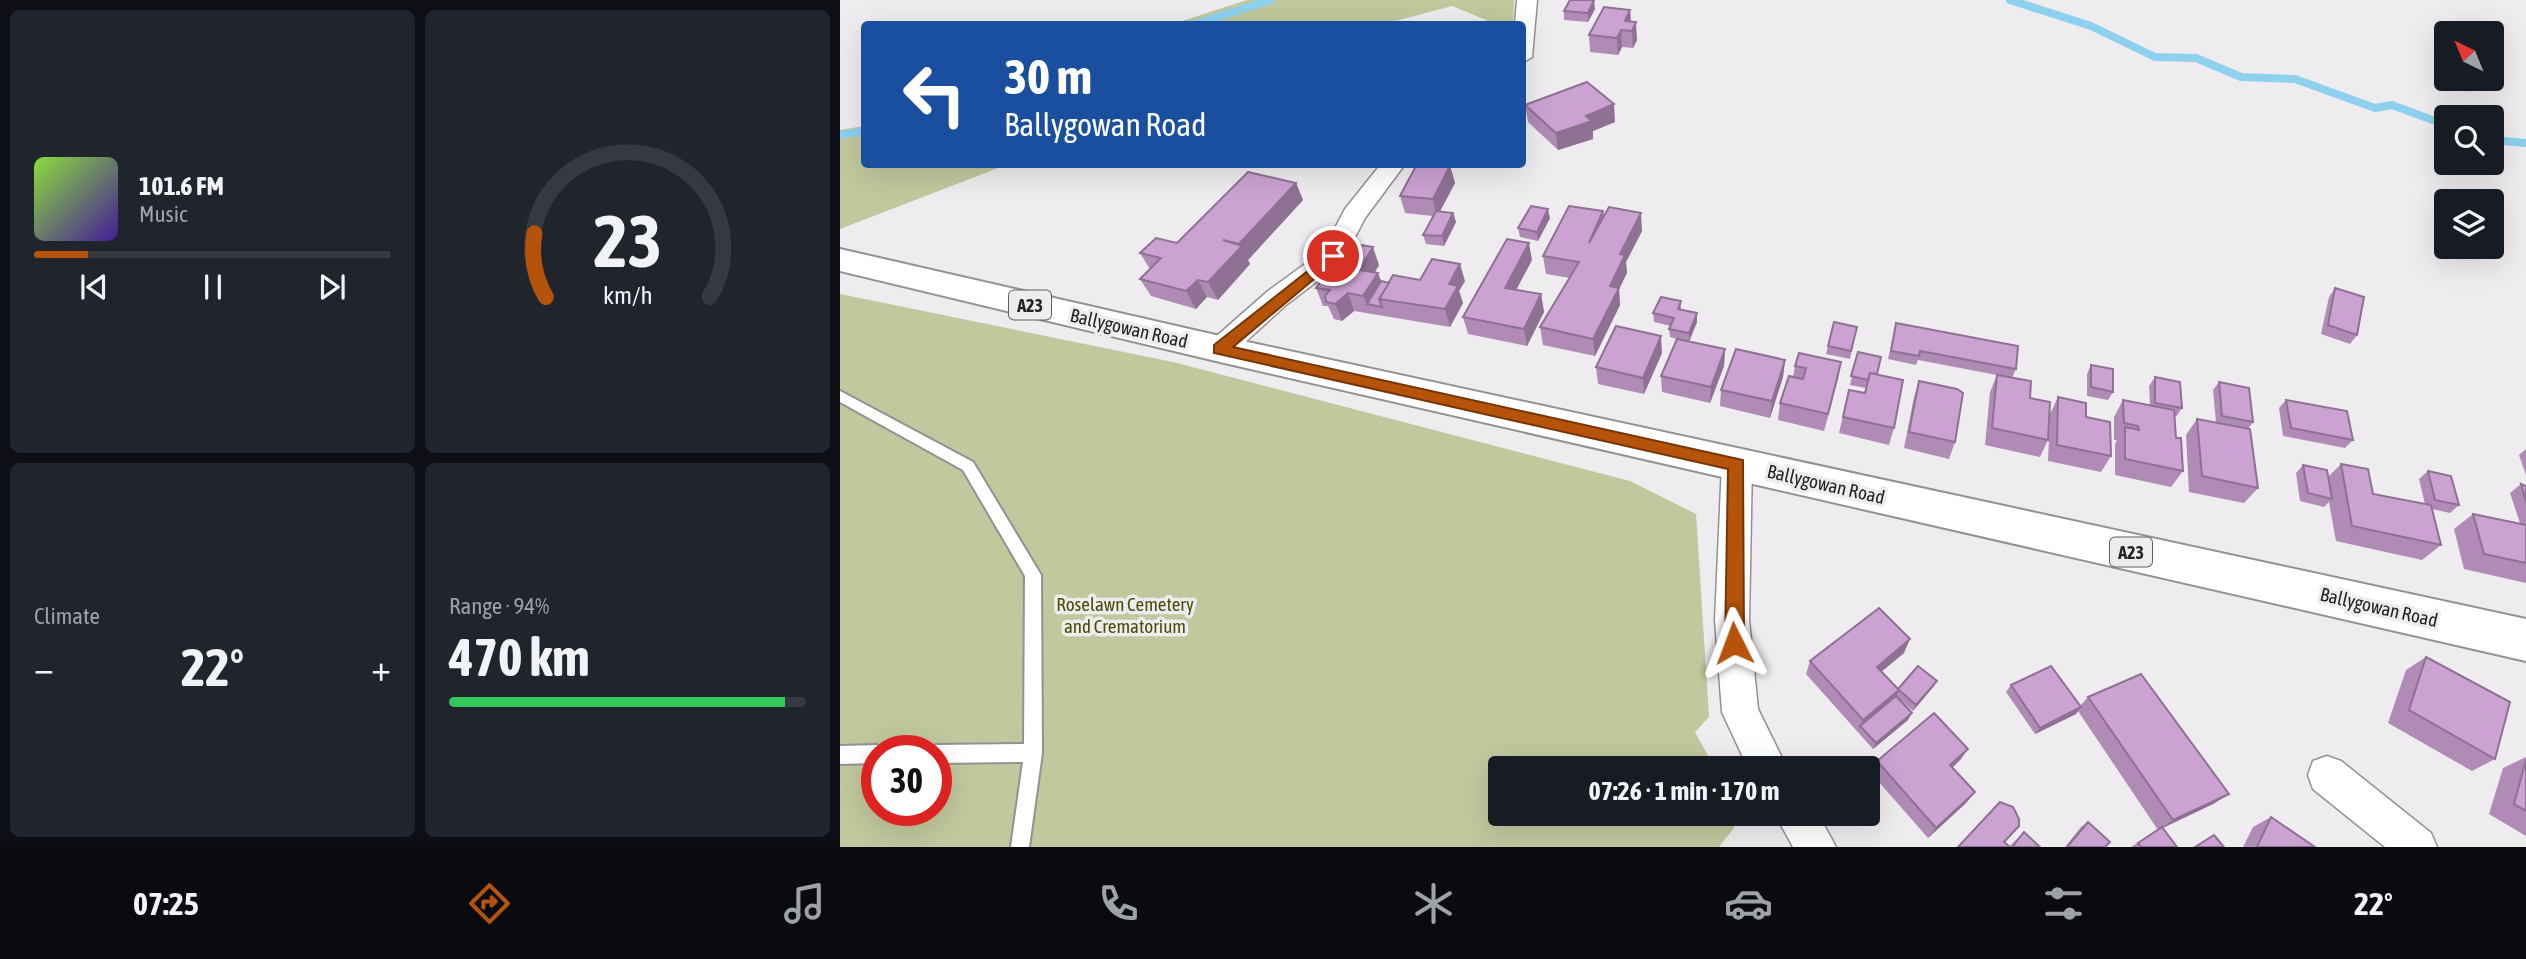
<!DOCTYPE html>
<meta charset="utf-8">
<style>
:root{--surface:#171b24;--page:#20242c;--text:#f1f3f6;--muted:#9ea1a6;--line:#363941;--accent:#b45309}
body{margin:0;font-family:"Asap Condensed",sans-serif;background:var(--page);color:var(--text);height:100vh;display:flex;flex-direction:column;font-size:26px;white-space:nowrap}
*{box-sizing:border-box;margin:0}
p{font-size:23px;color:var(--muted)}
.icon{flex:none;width:38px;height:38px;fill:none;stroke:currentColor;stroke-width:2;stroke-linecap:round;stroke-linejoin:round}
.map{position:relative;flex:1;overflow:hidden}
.panel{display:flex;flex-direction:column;gap:10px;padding:10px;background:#0d0f14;width:840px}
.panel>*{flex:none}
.guide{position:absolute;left:21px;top:21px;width:665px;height:147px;border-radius:7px;box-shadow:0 7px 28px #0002;background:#1a4fa0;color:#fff;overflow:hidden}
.needle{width:46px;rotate:317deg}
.controls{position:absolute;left:1594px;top:21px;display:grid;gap:14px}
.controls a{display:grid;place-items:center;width:70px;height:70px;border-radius:7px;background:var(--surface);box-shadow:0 7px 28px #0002;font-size:35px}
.speed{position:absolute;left:21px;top:735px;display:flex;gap:14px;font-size:35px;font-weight:700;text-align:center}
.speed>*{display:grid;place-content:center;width:91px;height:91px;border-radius:50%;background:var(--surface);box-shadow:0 7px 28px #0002;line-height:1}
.speed .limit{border:10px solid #d22;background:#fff;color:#111}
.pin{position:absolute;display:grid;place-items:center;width:60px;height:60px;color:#fff;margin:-30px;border:4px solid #fff;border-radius:50%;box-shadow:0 2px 7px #0007}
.me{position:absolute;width:77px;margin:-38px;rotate:357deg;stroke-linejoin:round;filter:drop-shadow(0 0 5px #0008)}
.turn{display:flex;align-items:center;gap:24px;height:147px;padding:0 28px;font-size:32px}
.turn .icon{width:91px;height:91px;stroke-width:2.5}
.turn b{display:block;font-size:49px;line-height:60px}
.big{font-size:52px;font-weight:700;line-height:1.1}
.panel .widget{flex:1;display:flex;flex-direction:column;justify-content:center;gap:10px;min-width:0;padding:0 24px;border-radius:10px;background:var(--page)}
.panel .dial{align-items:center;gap:0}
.dial svg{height:182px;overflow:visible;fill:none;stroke:var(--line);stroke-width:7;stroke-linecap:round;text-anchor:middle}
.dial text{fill:var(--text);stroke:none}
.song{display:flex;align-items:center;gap:21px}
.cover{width:84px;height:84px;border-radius:10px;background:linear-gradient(135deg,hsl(90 70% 55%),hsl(260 70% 35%))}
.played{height:7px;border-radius:4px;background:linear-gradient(90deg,var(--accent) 15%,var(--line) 15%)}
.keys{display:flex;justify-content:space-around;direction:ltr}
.heat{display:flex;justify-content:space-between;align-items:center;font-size:38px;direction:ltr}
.charge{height:10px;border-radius:5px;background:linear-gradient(90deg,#34c759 94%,var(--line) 0)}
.panel .tiles{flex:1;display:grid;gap:10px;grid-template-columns:repeat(2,1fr)}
.trip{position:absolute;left:648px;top:756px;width:392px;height:70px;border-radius:7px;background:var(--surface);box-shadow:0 7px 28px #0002;font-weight:700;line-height:70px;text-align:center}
.menu{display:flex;height:112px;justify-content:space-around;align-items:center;background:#090b0e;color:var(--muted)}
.menu .icon{width:49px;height:49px}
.menu .current{color:var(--accent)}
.menu b{font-size:32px;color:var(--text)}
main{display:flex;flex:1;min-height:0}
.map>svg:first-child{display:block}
</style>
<main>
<section class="panel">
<div class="tiles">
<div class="widget">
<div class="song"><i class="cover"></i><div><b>101.6 FM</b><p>Music</p></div></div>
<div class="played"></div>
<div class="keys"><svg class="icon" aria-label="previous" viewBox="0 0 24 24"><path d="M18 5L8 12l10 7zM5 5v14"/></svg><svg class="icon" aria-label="pause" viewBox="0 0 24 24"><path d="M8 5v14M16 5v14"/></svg><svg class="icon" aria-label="next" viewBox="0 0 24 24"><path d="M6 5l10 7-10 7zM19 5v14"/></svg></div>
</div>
<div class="widget dial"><svg viewBox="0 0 100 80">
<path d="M14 69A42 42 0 1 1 86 69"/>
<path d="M14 69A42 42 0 0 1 9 41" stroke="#b45309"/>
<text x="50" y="56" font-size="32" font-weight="700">23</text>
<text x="50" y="72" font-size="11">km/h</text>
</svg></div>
<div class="widget"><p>Climate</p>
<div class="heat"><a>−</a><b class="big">22°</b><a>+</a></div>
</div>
<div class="widget"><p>Range · 94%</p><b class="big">470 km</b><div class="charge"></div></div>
</div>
</section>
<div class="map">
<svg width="1686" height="847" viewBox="0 0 1686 847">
<rect width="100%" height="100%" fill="#efecf0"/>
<!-- green -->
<g fill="#c1c89d" fill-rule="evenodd">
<polygon points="407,0 674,0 673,24 647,24 646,20 612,6 544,24 333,24"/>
<polygon points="24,126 24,164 166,165 0,229 0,130"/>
<path d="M0,294L333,362L790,481L856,514L869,717L855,732L875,768H660V814H890L894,828L879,847H0ZM37,751H96V810H37Z"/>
</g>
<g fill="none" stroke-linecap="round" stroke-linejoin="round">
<!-- stream -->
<g stroke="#8dd1ef" stroke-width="8">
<polyline points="1170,0 1251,26 1315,57 1356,58 1401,77 1455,79 1535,108 1552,105 1606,125"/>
<polyline points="355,24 431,0"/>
<polyline points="0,135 24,131"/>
<polyline points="1652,140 1686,143"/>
</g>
<defs>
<g id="service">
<polygon points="0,391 133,462 201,575 202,753 189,847 171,847 183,762 96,763 96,751 88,751 96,745 184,744 185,576 123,470 0,402"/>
<polygon points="37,745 45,751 37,751 37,763 0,764 0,746"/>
</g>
<g id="minor">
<polygon points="677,0 697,0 692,57 682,63 682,24 675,24"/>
<polygon points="541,164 565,164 525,218 502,262 446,305 390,356 380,359 370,356 366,349 370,342 428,291 483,251 505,209"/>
<polygon points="897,451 908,455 912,464 909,620 918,709 947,768 908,768 882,712 875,620 882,464 886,455"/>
<polygon points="1487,756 1501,761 1591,833 1597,847 1545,847 1473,789 1468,775 1473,761"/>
<polygon points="935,814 978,814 996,847 953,847"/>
</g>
<polygon id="primary" points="0,249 380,336 1686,619 1686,661 380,362 0,271"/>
</defs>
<!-- service casing -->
<use href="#service" stroke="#949194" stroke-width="4"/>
<!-- minor casing -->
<use href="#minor" stroke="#949194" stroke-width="3"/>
<!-- primary casing -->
<use href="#primary" stroke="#949194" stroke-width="4"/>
<!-- service -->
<use href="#service" fill="#fff" fill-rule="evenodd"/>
<!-- minor -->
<use href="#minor" fill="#fff" fill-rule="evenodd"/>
<!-- primary -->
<use href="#primary" fill="#fff" fill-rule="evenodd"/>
</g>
<!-- wall -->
<g fill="#af8bb5">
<polygon points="755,9 748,22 724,20 724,11"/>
<polygon points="790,10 791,22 797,40 793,48 782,47 778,55 750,52 749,35"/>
<polygon points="685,105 775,122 753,131 753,139 718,150 688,122"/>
<polygon points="610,166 615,183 600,211 613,213 616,222 604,246 586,244 583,235 593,216 565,213 560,196"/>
<polygon points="456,183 463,200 408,260 410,264 378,300 367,297 356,309 311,296 300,279 310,269 300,253 337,243"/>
<polygon points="763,211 764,217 802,231 786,262 787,273 779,289 780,305 755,356 703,345 700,327 730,278 706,274 703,256"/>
<polygon points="710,218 698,241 680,237 678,228"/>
<polygon points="692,260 676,290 701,294 704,312 687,346 628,334 623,317"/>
<polygon points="539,265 535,272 538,273 541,281 549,283 580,280 625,281 619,291 623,303 610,327 514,311 502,321 494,319 488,306 483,306 476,288"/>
<polygon points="1495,288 1517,335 1510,344 1481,334 1489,297"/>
<polygon points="841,301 841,309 857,322 849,341 885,349 884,366 870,403 822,392 821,376 837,339 830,337 829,329 831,326 814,322 813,313"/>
<polygon points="1056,323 1176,369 1172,378 1190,398 1208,440 1200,457 1145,445 1150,392 1157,375 1078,360 1076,365 1048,359"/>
<polygon points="1017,327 1010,359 986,354 988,346"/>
<polygon points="1018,352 1037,374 1054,428 1049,445 999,433 1009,390 1025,393 1026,388 1010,385"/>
<polygon points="822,353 804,394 758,384 756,367"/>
<polygon points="945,360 943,377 930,418 880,406 881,390"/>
<polygon points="1001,362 984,431 938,420 940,403 953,377 955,366"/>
<polygon points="1251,365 1273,392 1268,400 1247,396 1247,374"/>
<polygon points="1315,377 1342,408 1336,417 1335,416 1336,438 1343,471 1331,487 1275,475 1275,444 1277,440 1274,440 1274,417 1283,400 1310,405 1309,386"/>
<polygon points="1079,381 1115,442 1109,459 1064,448 1074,397"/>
<polygon points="1379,382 1413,422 1408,429 1418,488 1404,503 1349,492 1346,435 1357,419 1376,422 1373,390"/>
<polygon points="1218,397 1246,417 1271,456 1261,472 1208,461 1210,414"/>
<polygon points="1446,400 1513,440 1505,448 1443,436 1439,408"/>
<polygon points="1686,449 1686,475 1679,455"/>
<polygon points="1501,464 1533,494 1585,504 1579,479 1588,471 1619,505 1610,513 1592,509 1601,545 1582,560 1496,541 1489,502 1484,507 1460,501 1456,473 1463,465 1488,477"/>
<polygon points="1681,484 1686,486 1686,583 1624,569 1614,529 1633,514 1680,523 1670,493"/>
<polygon points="1064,653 1041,672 1058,689 1097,681 1093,687 1073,711 1056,696 1068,720 1033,749 966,674 970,661"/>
<polygon points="1586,657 1655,759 1632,771 1548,723 1566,670"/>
<polygon points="1171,685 1240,706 1248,697 1389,794 1373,804 1323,828 1337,847 1291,847 1318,830 1238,711 1236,714 1195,734 1166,692"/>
<polygon points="1128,749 1120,760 1112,768 1135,792 1126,803 1088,838 1031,773 1037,761"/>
<polygon points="1686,757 1686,836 1649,814 1663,768"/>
<polygon points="1431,817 1475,847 1403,847 1413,827"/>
<polygon points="1248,822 1265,847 1225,847 1241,827"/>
<polygon points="1184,832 1200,847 1118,847 1169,847"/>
</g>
<!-- shaded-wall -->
<g fill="#8e7193">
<polygon points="754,0 755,9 748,22 748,13"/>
<polygon points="790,10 791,27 785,21"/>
<polygon points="796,22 797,40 793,48 792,31"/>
<polygon points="781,30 782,47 778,55 777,38"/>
<polygon points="774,104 775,122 753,131 753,139 718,150 716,133 746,116"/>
<polygon points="610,166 615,183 597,217 593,199"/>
<polygon points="456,183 463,200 408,260 410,264 378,300 368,282 401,248 399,244"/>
<polygon points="708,209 710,218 698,241 697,232"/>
<polygon points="763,211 765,229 749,243"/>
<polygon points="613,213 616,222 604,246 602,236"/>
<polygon points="801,213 802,231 786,262 787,273 779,289 780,305 755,356 753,339 780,254"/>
<polygon points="689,243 692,260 668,305 665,288"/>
<polygon points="533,247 539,265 526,287 519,270"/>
<polygon points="620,264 625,281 619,291 623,303 610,327 605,309 609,284"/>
<polygon points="538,273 544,290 527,304 523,296"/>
<polygon points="358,280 367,297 356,309 346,291"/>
<polygon points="508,293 514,311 502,321 495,304"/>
<polygon points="701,294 704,312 687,346 684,329"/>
<polygon points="857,313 857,322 849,342 849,333"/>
<polygon points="821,336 822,353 804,394 803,378"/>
<polygon points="885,349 884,366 870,403 871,387"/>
<polygon points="945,360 943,377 930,418 932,401"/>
<polygon points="1001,362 998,379 984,431 988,414"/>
<polygon points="1070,639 1064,653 1031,680 1037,667"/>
<polygon points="1097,681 1093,687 1073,711 1076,705"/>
<polygon points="1059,690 1053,703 1020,726 1023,720"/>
<polygon points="1241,707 1236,714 1195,734 1200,728"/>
<polygon points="1072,713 1068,720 1033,749 1036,743"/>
<polygon points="1128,749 1120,760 1102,777 1110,765"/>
<polygon points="1135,792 1126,803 1088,838 1096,828"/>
<polygon points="1389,794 1373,804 1318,830 1333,820"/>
</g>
<!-- building -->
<g fill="#cba2d2" stroke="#8e7193" stroke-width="2">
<polygon points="730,0 754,0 748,13 724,11"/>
<polygon points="764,7 790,10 785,21 796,22 792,31 781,30 777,38 749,35"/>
<polygon points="747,82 774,104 746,116 752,121 716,133 685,105"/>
<polygon points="577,164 598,164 610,166 593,199 560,196"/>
<polygon points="408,172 456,183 399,244 383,240 402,246 368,282 358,280 346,291 300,279 321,258 300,253 316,238 337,243"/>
<polygon points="691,206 708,209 697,232 678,228"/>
<polygon points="729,206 763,211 749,243 769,207 801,213 780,254 785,255 770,286 779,288 753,339 700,327 739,262 703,256"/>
<polygon points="596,211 613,213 602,236 583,235"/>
<polygon points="667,239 689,243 665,288 701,294 684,329 623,317"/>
<polygon points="508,243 533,247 519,270 538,273 523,296 508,293 495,304 486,302 485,296 490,290 476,288"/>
<polygon points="592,259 620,264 609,284 618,286 605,309 539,299 553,275 580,280"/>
<polygon points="541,281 549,283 539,299 542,307 527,304"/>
<polygon points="1495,288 1524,297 1517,335 1488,325"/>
<polygon points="821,297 841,301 838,309 857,313 849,333 829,329 834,318 813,313"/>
<polygon points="994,322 1017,327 1011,351 988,346"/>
<polygon points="1056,323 1178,346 1176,369 1080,351 1079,356 1051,351"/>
<polygon points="776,326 821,336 803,378 756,367"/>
<polygon points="837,339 885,349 871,387 821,376"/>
<polygon points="896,349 945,360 932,401 881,390"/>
<polygon points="1018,352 1041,357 1037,374 1030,373 1028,380 1011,376"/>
<polygon points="959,353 1001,362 988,414 940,403 949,376 963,379 966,368 955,366"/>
<polygon points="1251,365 1273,369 1273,392 1251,387"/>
<polygon points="1030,373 1063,380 1054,428 1003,417 1009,390 1025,393"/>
<polygon points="1157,375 1191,381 1190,398 1210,402 1208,440 1152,428"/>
<polygon points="1315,377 1340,382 1342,408 1315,403"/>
<polygon points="1079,381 1117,389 1123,393 1115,442 1069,432"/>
<polygon points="1379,382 1409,388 1413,422 1382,416"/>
<polygon points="1218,397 1246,403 1246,417 1270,422 1271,456 1217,445"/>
<polygon points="1283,400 1334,410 1336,438 1341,438 1343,471 1285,459 1285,427 1299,430 1298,426 1284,423"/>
<polygon points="1446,400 1507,411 1513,440 1451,428"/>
<polygon points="1357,419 1410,429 1418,488 1362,476"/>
<polygon points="1501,464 1528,469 1533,494 1591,505 1601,545 1512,526"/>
<polygon points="1463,465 1487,470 1492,499 1468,493"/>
<polygon points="1588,471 1611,476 1619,505 1595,500"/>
<polygon points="1681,484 1686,486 1686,501"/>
<polygon points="1633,514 1686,525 1686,563 1644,554"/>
<polygon points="1039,608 1070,639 1037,667 1059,690 1023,720 970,661"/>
<polygon points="1586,657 1670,702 1655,759 1569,710"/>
<polygon points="1078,666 1097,681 1076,705 1058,689"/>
<polygon points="1211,666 1241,707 1200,728 1171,685"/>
<polygon points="1301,674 1389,794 1333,820 1248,697"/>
<polygon points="1056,696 1072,713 1036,743 1020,726"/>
<polygon points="1094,713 1128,749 1110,765 1135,792 1096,828 1037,761"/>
<polygon points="1686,760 1686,811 1674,804"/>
<polygon points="1160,802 1173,807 1179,819 1179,826 1164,842 1170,847 1118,847"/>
<polygon points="1431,817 1475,847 1417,847"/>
<polygon points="1248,822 1270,842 1265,847 1227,847"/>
<polygon points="1322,827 1337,847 1301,847 1298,843"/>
<polygon points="1184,832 1200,847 1172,847"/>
<polygon points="1374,835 1384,847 1355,847"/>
</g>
<!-- route -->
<polygon fill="#b45309" stroke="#753606" stroke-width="2" points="493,251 500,256 498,259 393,347 903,460 904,643 901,649 894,652 887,649 885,643 888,469 374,353 374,345"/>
<g text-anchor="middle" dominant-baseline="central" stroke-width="7" stroke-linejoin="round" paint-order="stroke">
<!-- shield labels -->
<g fill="#efecf0" stroke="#615f61" stroke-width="2">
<rect x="169" y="290.5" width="42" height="29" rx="5"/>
<rect x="1270" y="537.5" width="42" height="29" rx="5"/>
</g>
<g font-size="18" font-weight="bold" fill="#242224">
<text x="190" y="305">A23</text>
<text x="1291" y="552">A23</text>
</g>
<!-- street labels -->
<g font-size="19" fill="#242224" stroke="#efecf0">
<text transform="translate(289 328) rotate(13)">Ballygowan Road</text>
<text transform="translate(986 484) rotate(13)">Ballygowan Road</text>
<text transform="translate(1539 607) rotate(13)">Ballygowan Road</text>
</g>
<!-- park labels -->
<g font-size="19" fill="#484e06" stroke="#efecf0">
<text x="285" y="604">Roselawn Cemetery<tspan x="285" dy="22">and Crematorium</tspan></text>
</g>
</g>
</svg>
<div class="controls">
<a><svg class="needle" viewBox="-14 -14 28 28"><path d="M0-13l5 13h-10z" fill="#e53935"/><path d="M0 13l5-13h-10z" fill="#9ea1a6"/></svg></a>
<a><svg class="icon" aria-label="search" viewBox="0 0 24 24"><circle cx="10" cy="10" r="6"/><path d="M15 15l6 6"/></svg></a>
<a><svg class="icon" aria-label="layers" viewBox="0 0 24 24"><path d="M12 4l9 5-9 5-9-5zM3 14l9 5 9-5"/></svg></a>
</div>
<div class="speed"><div class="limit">30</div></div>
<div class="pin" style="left:493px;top:256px;background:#d93025"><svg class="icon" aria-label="arrive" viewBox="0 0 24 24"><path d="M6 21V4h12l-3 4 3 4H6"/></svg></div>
<svg class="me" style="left:894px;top:643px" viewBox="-20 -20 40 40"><path d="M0-17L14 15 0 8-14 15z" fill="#b45309" stroke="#fff" stroke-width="4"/></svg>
<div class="trip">07:26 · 1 min · 170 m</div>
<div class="guide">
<div class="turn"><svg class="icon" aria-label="left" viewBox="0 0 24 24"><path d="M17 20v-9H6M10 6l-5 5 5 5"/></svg><div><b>30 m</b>Ballygowan Road</div></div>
</div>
</div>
</main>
<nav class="menu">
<b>07:25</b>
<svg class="icon current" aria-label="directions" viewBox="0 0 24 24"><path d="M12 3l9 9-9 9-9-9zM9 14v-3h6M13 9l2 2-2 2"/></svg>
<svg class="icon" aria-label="music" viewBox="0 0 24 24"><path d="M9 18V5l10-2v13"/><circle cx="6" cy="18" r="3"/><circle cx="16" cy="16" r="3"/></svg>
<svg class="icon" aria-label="phone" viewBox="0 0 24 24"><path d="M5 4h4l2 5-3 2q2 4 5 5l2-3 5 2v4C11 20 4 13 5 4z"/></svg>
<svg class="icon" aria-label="climate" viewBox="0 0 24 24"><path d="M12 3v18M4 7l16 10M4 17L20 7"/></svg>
<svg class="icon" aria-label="car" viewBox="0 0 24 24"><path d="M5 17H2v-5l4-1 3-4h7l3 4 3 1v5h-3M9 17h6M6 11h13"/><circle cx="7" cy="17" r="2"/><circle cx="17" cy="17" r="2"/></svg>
<svg class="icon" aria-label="filters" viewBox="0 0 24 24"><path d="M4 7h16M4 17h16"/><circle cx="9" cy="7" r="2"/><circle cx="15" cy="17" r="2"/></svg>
<b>22°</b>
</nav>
